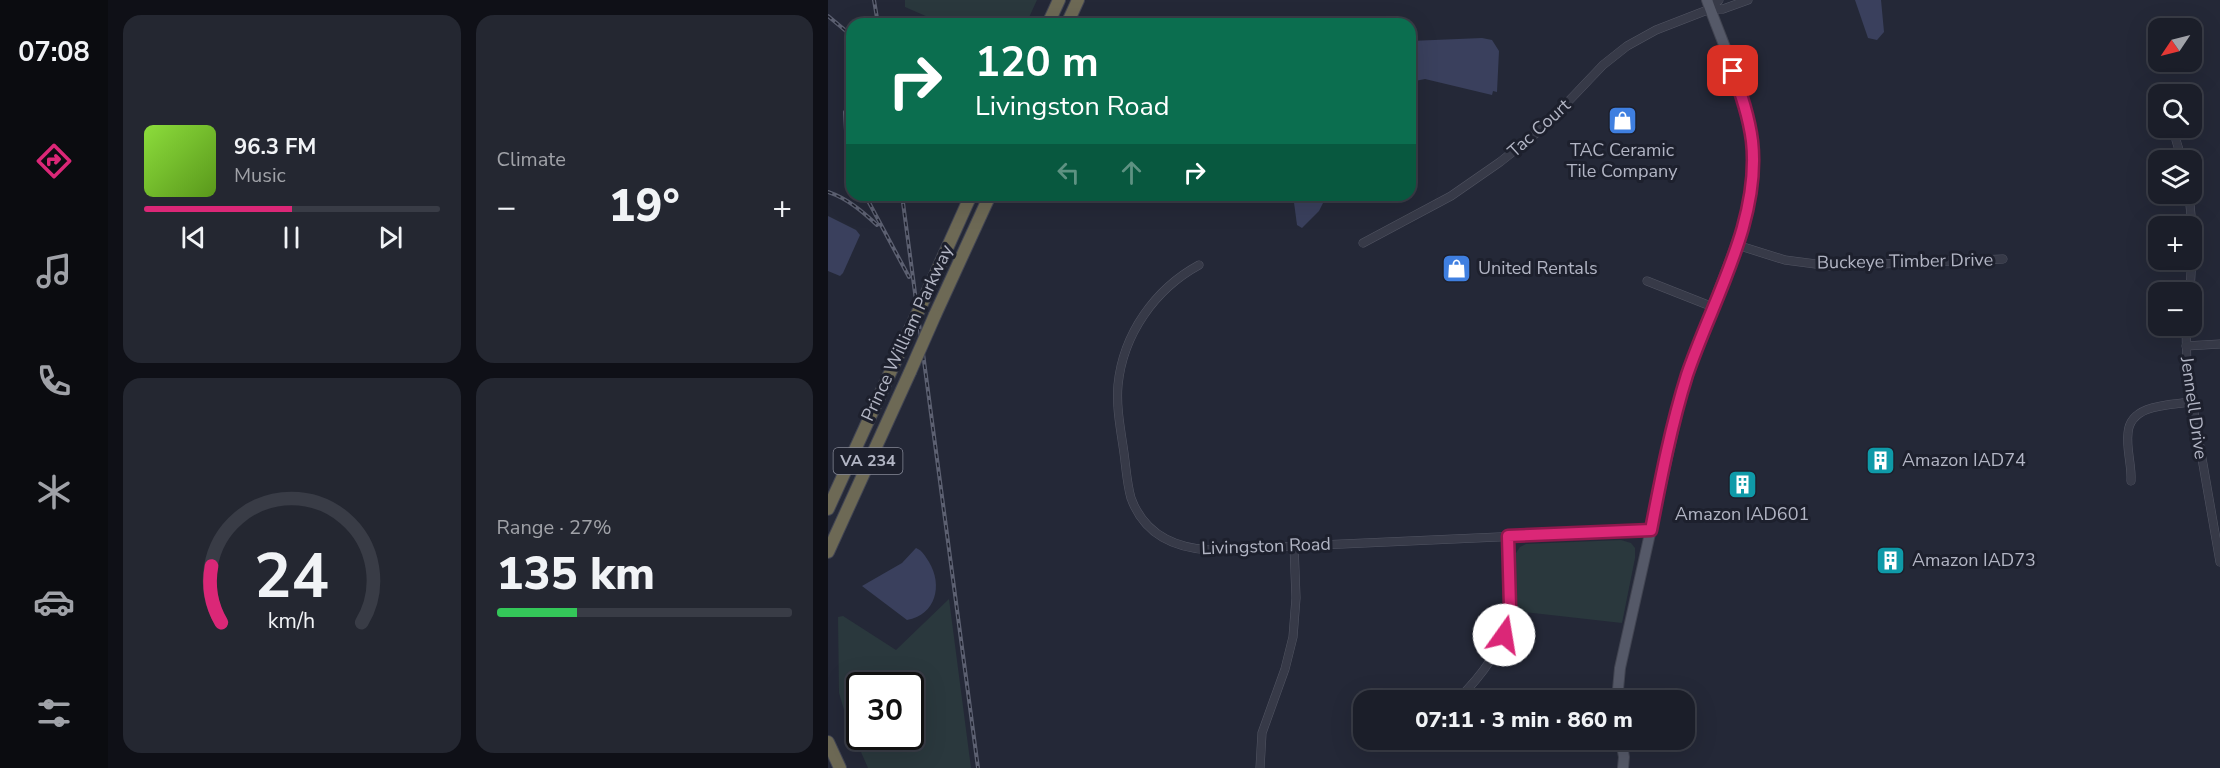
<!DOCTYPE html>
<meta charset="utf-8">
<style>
:root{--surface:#1b1e29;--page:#242731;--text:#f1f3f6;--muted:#a0a2a8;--line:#393c46;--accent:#db2777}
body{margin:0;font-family:"Nunito Sans",sans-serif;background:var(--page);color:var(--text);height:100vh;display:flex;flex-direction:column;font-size:22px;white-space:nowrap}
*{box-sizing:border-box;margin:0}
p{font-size:20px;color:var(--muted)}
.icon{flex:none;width:33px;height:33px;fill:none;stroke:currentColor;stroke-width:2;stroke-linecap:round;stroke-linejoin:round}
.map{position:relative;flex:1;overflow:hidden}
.panel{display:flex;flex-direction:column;gap:15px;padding:15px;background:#0f1017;width:720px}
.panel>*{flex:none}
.hud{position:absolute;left:18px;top:18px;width:570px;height:183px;border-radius:18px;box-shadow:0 6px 24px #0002,0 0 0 2px var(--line);background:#0b6e4f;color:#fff;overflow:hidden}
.needle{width:39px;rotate:235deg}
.tools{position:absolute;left:1320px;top:18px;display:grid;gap:12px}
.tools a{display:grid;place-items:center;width:54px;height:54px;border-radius:12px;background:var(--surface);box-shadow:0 6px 24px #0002,0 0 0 2px var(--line);font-size:30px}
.speed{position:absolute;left:18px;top:672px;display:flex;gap:12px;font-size:30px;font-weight:700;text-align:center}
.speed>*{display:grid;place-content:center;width:78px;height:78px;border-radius:50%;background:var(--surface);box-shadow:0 6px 24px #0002,0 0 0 2px var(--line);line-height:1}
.speed .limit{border:3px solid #111;border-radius:9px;background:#fff;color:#111}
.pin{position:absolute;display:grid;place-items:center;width:51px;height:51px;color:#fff;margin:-26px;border-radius:12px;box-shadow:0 3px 9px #0006}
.me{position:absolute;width:66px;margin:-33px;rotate:13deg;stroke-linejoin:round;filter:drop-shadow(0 0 4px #0008)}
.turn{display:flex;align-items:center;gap:21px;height:126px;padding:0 30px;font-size:27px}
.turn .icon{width:78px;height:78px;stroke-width:2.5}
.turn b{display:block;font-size:42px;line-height:51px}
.lanes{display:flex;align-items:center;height:57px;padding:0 30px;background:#0003;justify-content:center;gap:30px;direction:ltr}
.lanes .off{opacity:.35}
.big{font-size:45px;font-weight:800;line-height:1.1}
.panel .tile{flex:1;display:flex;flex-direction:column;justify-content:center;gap:9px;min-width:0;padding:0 21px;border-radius:18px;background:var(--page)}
.panel .dial{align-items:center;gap:0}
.dial svg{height:156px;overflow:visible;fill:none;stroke:var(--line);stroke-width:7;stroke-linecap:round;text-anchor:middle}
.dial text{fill:var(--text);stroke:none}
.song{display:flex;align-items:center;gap:18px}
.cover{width:72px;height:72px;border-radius:9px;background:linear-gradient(135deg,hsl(90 70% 55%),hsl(90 70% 35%))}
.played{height:6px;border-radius:3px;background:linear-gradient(90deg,var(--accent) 50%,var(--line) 50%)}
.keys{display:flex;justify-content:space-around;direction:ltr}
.heat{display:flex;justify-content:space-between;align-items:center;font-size:33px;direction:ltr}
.charge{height:9px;border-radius:4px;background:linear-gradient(90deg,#34c759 27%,var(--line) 0)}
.panel .tiles{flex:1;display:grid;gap:15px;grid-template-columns:repeat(2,1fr)}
.trip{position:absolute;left:525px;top:690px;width:342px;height:60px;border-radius:18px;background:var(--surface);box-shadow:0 6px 24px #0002,0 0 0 2px var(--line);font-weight:800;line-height:60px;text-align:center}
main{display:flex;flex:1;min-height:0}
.tab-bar{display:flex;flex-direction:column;width:108px;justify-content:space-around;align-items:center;background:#0b0c10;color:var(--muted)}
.tab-bar .icon{width:42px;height:42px}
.tab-bar .selected{color:var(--accent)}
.tab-bar b{font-size:27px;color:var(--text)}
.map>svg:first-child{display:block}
</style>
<main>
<nav class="tab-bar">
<b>07:08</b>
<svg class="icon selected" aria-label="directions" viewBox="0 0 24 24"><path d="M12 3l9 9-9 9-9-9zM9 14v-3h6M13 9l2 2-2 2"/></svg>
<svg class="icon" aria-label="music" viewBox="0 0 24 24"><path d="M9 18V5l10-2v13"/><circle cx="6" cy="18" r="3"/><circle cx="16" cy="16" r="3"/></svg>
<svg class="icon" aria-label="phone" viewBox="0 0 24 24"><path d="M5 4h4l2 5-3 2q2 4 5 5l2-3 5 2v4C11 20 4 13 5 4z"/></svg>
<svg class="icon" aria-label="climate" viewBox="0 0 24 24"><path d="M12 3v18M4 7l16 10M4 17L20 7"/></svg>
<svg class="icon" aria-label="car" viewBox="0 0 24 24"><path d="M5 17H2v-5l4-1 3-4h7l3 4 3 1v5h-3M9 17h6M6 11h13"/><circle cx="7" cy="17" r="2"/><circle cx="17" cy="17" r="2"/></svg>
<svg class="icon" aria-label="filters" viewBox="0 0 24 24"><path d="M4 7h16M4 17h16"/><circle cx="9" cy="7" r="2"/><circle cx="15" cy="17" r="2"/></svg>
</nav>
<section class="panel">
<div class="tiles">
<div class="tile">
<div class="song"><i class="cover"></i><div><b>96.3 FM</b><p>Music</p></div></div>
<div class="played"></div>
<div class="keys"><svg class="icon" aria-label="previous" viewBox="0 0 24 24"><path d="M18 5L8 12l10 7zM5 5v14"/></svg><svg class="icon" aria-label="pause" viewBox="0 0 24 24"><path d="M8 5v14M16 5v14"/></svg><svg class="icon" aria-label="next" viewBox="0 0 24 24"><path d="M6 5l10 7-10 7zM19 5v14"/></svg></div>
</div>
<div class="tile"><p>Climate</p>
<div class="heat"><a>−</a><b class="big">19°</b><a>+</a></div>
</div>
<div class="tile dial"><svg viewBox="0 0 100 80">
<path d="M14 69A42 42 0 1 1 86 69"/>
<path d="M14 69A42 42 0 0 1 9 40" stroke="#db2777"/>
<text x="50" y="56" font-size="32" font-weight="700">24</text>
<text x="50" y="72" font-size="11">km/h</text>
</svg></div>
<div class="tile"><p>Range · 27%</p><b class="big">135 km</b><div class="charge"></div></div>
</div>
</section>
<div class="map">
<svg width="1392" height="768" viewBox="0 0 1392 768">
<rect width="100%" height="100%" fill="#242837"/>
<!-- green -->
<g fill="#2a383d" fill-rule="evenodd">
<polygon points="77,0 209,0 198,24 116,24 77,7"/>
<polygon points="793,540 803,543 807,548 807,558 794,623 688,611 688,553 692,547 698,544"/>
<path d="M121,599L143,768H40L19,720L11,693L10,617L15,616L68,650ZM32,686H82V736H32Z"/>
</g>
<!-- water -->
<g fill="#3a405d">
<polygon points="1027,0 1053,0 1056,32 1049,40 1040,38"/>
<polygon points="654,38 664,40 671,51 669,92 665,91 664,95 597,79 587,81 582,84 582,41"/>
<polygon points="465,195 499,195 491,211 474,228 469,225"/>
<polygon points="0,216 28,230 32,235 15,273 12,276 0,271"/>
<path d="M88,548C95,551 97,556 101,562C115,585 108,615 79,620L34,586L74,563Z"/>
</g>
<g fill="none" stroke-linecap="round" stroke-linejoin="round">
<defs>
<g id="minor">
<polyline points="882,9 891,0"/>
<polyline points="1348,140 1354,160"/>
<polyline points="1361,194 1365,237 1362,292"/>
<polyline points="535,243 623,196 672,162 716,127 775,65 799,46 828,30 882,9 895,9 920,0"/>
<polyline points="909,245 957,260 1003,266 1175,259"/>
<path d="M371,265C327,289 295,334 290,385C288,408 293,431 296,453C298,468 299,484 303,498C316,534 346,548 382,550L823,530"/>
<polyline points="819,281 885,307"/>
<polyline points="1358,326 1359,372 1392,562"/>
<polyline points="1358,346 1392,344"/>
<path d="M1303,481C1304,465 1298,449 1300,433C1302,404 1342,405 1363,402"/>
<path d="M629,700C685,645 686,610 679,536"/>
<polyline points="432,768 434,733 457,669 465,637 468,598 466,545"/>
</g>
<g id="major">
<path d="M789,700L792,668L850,408C861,367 877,328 892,288C911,239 931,192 924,138C917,91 895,45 879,0"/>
<polyline points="793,740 796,757 795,768"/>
</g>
<g id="highway">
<polyline points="220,24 231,0"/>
<polyline points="239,24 250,0"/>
<polyline points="103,284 143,195"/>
<polyline points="107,315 162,195"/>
<polyline points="0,509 77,340"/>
<polyline points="0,552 82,372"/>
<polyline points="0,742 12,768"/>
</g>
</defs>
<!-- minor casing -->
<use href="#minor" stroke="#525563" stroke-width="9"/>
<!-- major casing -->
<use href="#major" stroke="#414451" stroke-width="12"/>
<!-- highway casing -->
<use href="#highway" stroke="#424553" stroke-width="14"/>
<!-- minor -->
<use href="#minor" stroke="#373a48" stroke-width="8"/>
<!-- major -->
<use href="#major" stroke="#555968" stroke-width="10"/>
<!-- highway -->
<use href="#highway" stroke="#6d6955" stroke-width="12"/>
<defs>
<g id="rail">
<polyline points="46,0 50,24"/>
<polyline points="0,16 24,36"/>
<polyline points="17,112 19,150 24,167"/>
<path d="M0,192C20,199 34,211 49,225"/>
<polyline points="37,195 81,277"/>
<polyline points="74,195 150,768"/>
</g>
</defs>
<!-- rail casing -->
<use href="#rail" stroke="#5c6071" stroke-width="4"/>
<!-- rail -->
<use href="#rail" stroke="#1d202d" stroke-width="1.5" stroke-dasharray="4.5" stroke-linecap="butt"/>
<defs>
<g id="highway-bridge">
<polyline points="77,340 103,284"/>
<polyline points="82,372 107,315"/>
</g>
</defs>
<!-- highway-bridge casing -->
<use href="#highway-bridge" stroke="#424553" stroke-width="14" stroke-linecap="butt"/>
<!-- highway-bridge -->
<use href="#highway-bridge" stroke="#6d6955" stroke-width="12"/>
</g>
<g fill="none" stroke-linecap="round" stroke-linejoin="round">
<defs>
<path id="route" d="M676,635L682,607L680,536L823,530C833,478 843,426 859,375C884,301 933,221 924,141C921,117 913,94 905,71"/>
</defs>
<!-- route casing -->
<use href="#route" stroke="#8e194d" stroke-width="15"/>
<!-- route -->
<use href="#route" stroke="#db2777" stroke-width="10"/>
</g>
<!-- icons -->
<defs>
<symbol id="shop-square" viewBox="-11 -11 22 22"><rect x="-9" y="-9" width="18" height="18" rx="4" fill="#3f7fe0" stroke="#1d202d"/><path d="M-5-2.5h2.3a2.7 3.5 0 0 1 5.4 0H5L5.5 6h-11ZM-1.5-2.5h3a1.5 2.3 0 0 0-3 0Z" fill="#fff"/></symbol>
<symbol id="building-square" viewBox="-11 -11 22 22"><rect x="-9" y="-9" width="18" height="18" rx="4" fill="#0f9aa8" stroke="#1d202d"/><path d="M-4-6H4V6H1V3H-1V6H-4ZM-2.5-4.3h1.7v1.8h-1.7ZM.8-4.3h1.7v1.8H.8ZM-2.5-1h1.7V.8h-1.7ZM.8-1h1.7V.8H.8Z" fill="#fff"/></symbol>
</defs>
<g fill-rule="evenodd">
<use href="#shop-square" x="778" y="104" width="33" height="33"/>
<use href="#shop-square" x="612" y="252" width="33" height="33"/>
<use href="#building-square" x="1036" y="444" width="33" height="33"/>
<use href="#building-square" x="898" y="468" width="33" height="33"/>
<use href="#building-square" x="1046" y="544" width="33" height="33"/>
</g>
<g text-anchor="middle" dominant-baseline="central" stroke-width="6" stroke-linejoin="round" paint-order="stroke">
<!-- shield labels -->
<rect fill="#1d202d" stroke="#858897" stroke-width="1.5" x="5.5" y="448" width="69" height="26" rx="4.5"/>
<g font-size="16" font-weight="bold" fill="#b2b5c4">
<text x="40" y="461">VA 234</text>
</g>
<!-- street labels -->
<g font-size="18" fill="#b2b5c4" stroke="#1d202d">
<text transform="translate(711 128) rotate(-42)">Tac Court</text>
<text transform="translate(1077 261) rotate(-1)">Buckeye Timber Drive</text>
<text transform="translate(79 333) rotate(-65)">Prince William Parkway</text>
<text transform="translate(1366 408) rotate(82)">Jennell Drive</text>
<text transform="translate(438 546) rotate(-2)">Livingston Road</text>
</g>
<!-- poi labels -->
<g font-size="18" fill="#b2b5c4" stroke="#1d202d" text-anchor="start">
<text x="794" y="150" text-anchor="middle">TAC Ceramic<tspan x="794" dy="21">Tile Company</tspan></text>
<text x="650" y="268">United Rentals</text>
<text x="1074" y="460">Amazon IAD74</text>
<text x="914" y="514" text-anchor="middle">Amazon IAD601</text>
<text x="1084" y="560">Amazon IAD73</text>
</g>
</g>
</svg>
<div class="tools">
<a><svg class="needle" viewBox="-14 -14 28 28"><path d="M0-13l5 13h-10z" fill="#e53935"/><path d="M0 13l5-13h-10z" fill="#a0a2a8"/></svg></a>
<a><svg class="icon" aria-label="search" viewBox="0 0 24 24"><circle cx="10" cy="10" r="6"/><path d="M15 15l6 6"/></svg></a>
<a><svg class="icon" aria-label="layers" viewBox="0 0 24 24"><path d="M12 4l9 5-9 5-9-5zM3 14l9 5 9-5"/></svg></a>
<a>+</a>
<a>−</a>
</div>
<div class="speed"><div class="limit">30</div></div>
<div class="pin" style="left:905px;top:71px;background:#d93025"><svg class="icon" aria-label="arrive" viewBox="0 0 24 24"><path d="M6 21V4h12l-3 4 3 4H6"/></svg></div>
<svg class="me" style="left:676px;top:635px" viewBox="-20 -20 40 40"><circle r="19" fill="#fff"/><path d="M0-13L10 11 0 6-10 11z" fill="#db2777"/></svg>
<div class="trip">07:11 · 3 min · 860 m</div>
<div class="hud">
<div class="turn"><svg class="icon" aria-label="right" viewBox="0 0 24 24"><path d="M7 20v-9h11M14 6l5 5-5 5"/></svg><div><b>120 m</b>Livingston Road</div></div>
<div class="lanes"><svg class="icon off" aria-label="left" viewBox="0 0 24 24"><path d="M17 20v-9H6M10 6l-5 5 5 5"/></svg><svg class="icon off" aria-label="ahead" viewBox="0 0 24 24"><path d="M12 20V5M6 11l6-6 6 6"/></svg><svg class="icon" aria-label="right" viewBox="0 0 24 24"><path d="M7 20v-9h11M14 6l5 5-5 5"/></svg></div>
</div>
</div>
</main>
